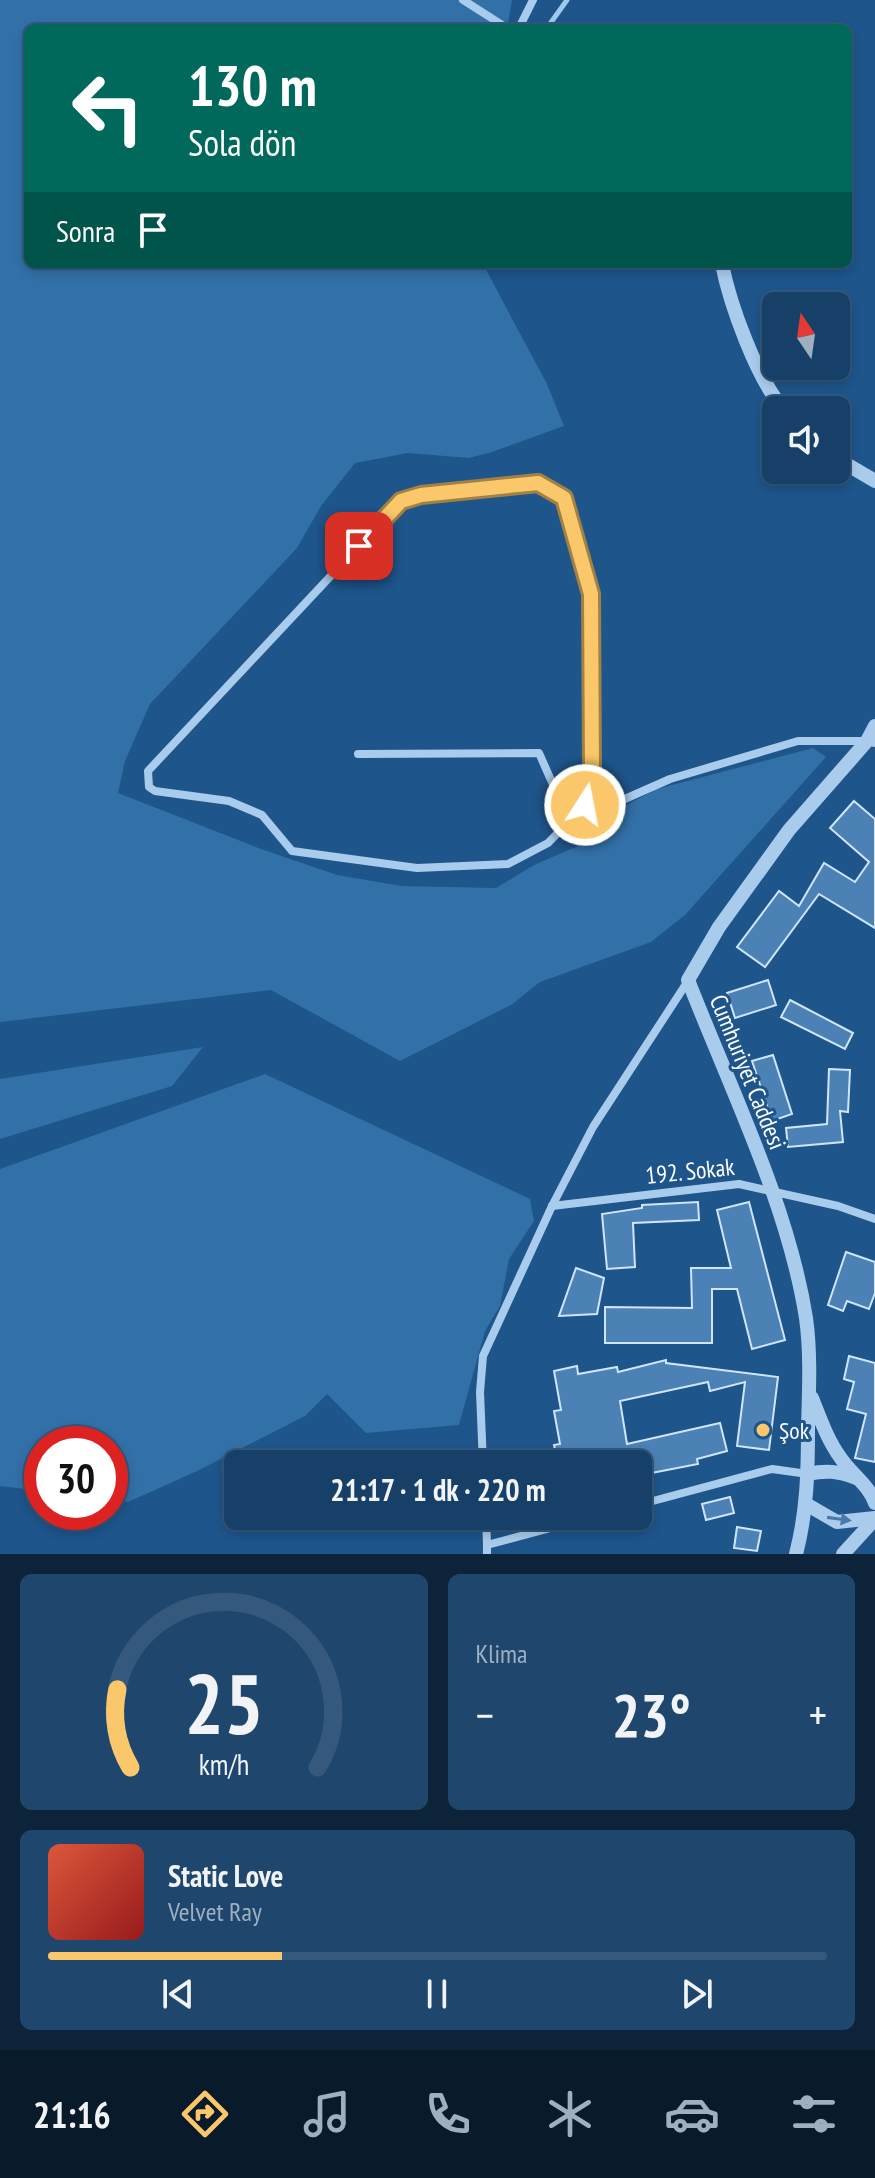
<!DOCTYPE html>
<html lang="tr">
<meta charset="utf-8">
<style>
:root{--surface:#164068;--page:#1f476e;--text:#f1f3f6;--muted:#9eafc0;--line:#35597c;--accent:#fac76a}
body{margin:0;font-family:"PT Sans Narrow",sans-serif;background:var(--page);color:var(--text);height:100vh;display:flex;flex-direction:column;font-size:30px;white-space:nowrap}
*{box-sizing:border-box;margin:0}
p{font-size:26px;color:var(--muted)}
.icon{flex:none;width:44px;height:44px;fill:none;stroke:currentColor;stroke-width:2;stroke-linecap:round;stroke-linejoin:round}
.map{position:relative;height:1554px;overflow:hidden}
.sheet{display:flex;flex-direction:column;gap:20px;padding:20px;background:#0c2339;flex:1}
.sheet>*{flex:none}
.guide{position:absolute;left:24px;top:24px;width:828px;height:244px;border-radius:12px;box-shadow:0 4px 12px #0003,0 0 0 2px var(--line);background:#00695c;color:#fff;overflow:hidden}
.needle{width:52px;rotate:347deg}
.fabs{position:absolute;left:762px;top:292px;display:grid;gap:16px}
.fabs a{display:grid;place-items:center;width:88px;height:88px;border-radius:12px;background:var(--surface);box-shadow:0 4px 12px #0003,0 0 0 2px var(--line);font-size:40px}
.speed{position:absolute;left:24px;top:1426px;display:flex;gap:16px;font-size:40px;font-weight:700;text-align:center}
.speed>*{display:grid;place-content:center;width:104px;height:104px;border-radius:50%;background:var(--surface);box-shadow:0 4px 12px #0003,0 0 0 2px var(--line);line-height:1}
.speed .limit{border:12px solid #d22;background:#fff;color:#111}
.pin{position:absolute;display:grid;place-items:center;width:68px;height:68px;color:#fff;margin:-34px;border-radius:16px;box-shadow:0 4px 12px #0006}
.me{position:absolute;width:88px;margin:-44px;rotate:11deg;stroke-linejoin:round;filter:drop-shadow(0 0 6px #0008)}
.turn{display:flex;align-items:center;gap:28px;height:168px;padding:0 32px;font-size:36px}
.turn .icon{width:104px;height:104px;stroke-width:2.5}
.turn b{display:block;font-size:56px;line-height:68px}
.then{display:flex;align-items:center;height:76px;padding:0 32px;background:#0003;gap:16px;font-size:30px}
.big{font-size:60px;font-weight:800;line-height:1.1}
.sheet .widget{flex:1;display:flex;flex-direction:column;justify-content:center;gap:12px;min-width:0;padding:0 28px;border-radius:12px;background:var(--page)}
.sheet .dial{align-items:center;gap:0}
.dial svg{height:208px;overflow:visible;fill:none;stroke:var(--line);stroke-width:7;stroke-linecap:round;text-anchor:middle}
.dial text{fill:var(--text);stroke:none}
.song{display:flex;align-items:center;gap:24px}
.cover{width:96px;height:96px;border-radius:12px;background:linear-gradient(135deg,hsl(10 70% 55%),hsl(0 70% 35%))}
.played{height:8px;border-radius:4px;background:linear-gradient(90deg,var(--accent) 30%,var(--line) 30%)}
.keys{display:flex;justify-content:space-around;direction:ltr}
.heat{display:flex;justify-content:space-between;align-items:center;font-size:44px;direction:ltr}
.sheet .tiles{flex:1;display:grid;gap:20px;grid-template-columns:1fr 1fr}
.widget:last-child{grid-column:span 2}
.trip{position:absolute;left:224px;top:1450px;width:428px;height:80px;border-radius:12px;background:var(--surface);box-shadow:0 4px 12px #0003,0 0 0 2px var(--line);font-weight:800;line-height:80px;text-align:center}
.menu{display:flex;height:128px;justify-content:space-around;align-items:center;background:#091a2a;color:var(--muted)}
.menu .icon{width:56px;height:56px}
.menu .on{color:var(--accent)}
.menu b{font-size:36px;color:var(--text)}
.map>svg:first-child{display:block}
</style>
<div class="map">
<svg width="875" height="1554" viewBox="0 0 875 1554">
<rect width="100%" height="100%" fill="#1e558b"/>
<!-- green -->
<g fill="#3270a8">
<polygon points="0,0 512,0 507,28 28,28 28,264 483,264 547,384 564,426 492,452 469,458 408,453 355,463 321,506 297,548 150,704 125,761 118,793 261,849 337,875 402,886 496,888 534,865 578,846 607,815 657,789 813,748 826,757 685,915 651,942 540,982 511,1005 400,1061 271,990 0,1022"/>
<polygon points="203,1047 172,1086 0,1139 0,1079"/>
<polygon points="265,1074 530,1199 534,1221 509,1259 500,1306 485,1331 459,1425 366,1433 327,1394 305,1416 195,1472 128,1502 110,1500 110,1444 42,1444 42,1491 0,1486 0,1169"/>
</g>
<g fill="none" stroke-linecap="round" stroke-linejoin="round">
<!-- stream -->
<polyline stroke="#9ec8ed" stroke-width="5" points="547,28 567,0"/>
</g>
<!-- building -->
<g fill="#4b81b4" stroke="#d0e5f9" stroke-width="2">
<polygon points="854,801 875,819 875,928 819,894 765,967 737,947 779,891 799,906 824,863 855,882 869,862 830,828"/>
<polygon points="768,980 776,1005 735,1018 727,993"/>
<polygon points="790,1000 853,1033 845,1049 781,1017"/>
<polygon points="773,1055 792,1114 772,1121 752,1061"/>
<polygon points="829,1069 850,1070 848,1112 840,1111 843,1142 788,1147 786,1128 827,1124"/>
<polygon points="698,1202 699,1220 633,1223 635,1267 607,1269 602,1214 642,1208 642,1205"/>
<polygon points="749,1202 785,1340 752,1349 737,1289 712,1289 712,1343 605,1343 605,1307 692,1308 691,1268 731,1268 717,1210"/>
<polygon points="846,1252 875,1262 875,1293 869,1309 847,1301 843,1311 828,1305"/>
<polygon points="576,1268 604,1278 597,1314 559,1316"/>
<polygon points="849,1356 875,1363 875,1462 855,1458 866,1414 847,1409 854,1382 844,1379"/>
<polygon points="666,1360 666,1363 778,1377 769,1450 737,1446 745,1382 710,1391 708,1382 620,1401 627,1444 720,1423 727,1451 697,1459 698,1464 641,1475 636,1455 586,1464 558,1464 554,1445 560,1444 554,1411 561,1410 554,1371 577,1366 578,1374 617,1367 618,1372"/>
<polygon points="730,1497 734,1513 706,1520 702,1504"/>
<polygon points="737,1527 761,1531 757,1551 734,1548"/>
</g>
<g fill="none" stroke-linecap="round" stroke-linejoin="round">
<!-- minor -->
<g stroke="#aaccec" stroke-width="8">
<polyline points="463,0 507,28"/>
<polyline points="519,28 533,0"/>
<polygon points="538,483 564,498 591,594 592,772 585,805 548,843 508,864 417,868 292,851 262,815 229,801 155,791 149,787 148,771 401,501 421,495"/>
<polyline points="358,754 539,753 554,787 585,805 618,802 670,779 798,741 867,741 875,743"/>
<polyline points="552,1206 739,1184 838,1206 875,1219"/>
<polyline points="483,1464 480,1392 483,1356 552,1206 593,1127 688,981"/>
<polyline points="638,1505 772,1469 808,1474"/>
<polyline points="486,1516 487,1545"/>
<polyline points="487,1554 487,1545 595,1516"/>
</g>
<!-- tertiary -->
<g stroke="#aaccec" stroke-width="14">
<path d="M722,264C730,305 757,379 784,410"/>
<polyline points="836,458 875,481"/>
<path d="M812,1398C820,1418 827,1439 840,1457C850,1473 869,1485 875,1503"/>
<path d="M808,1474C826,1470 838,1471 856,1478"/>
<polyline points="806,1504 837,1522 875,1518"/>
<path d="M796,1554C807,1512 808,1471 808,1428C809,1392 811,1353 806,1318C788,1204 730,1088 688,980L719,927L789,830L867,741L875,726"/>
<polyline points="843,1554 875,1519"/>
</g>
</g>
<!-- one-way arrows -->
<defs><path id="oneway-solid" d="M-6-.8H1V-3.2L6.5 0L1 3.2V.8H-6Z" transform="scale(2)"/></defs>
<use fill="#4879a8" href="#oneway-solid" transform="translate(839 1519) rotate(8)"/>
<g fill="none" stroke-linecap="round" stroke-linejoin="round">
<defs>
<polyline id="route" points="359,546 401,501 421,495 538,483 564,498 591,594 592,772 585,805"/>
</defs>
<!-- route casing -->
<use href="#route" stroke="#a28145" stroke-width="20"/>
<!-- route -->
<use href="#route" stroke="#fac76a" stroke-width="14"/>
</g>
<!-- markers -->
<circle fill="#fac76a" stroke="#1e558b" stroke-width="3" cx="763" cy="1430" r="8"/>
<g text-anchor="middle" dominant-baseline="central" stroke-width="6" stroke-linejoin="round" paint-order="stroke">
<!-- street labels -->
<g font-size="24" fill="#fff" stroke="#1e558b">
<text transform="translate(748 1072) rotate(68)">Cumhuriyet Caddesi</text>
<text transform="translate(690 1171) rotate(-6)">192. Sokak</text>
</g>
<!-- poi labels -->
<g font-size="24" fill="#fff" stroke="#1e558b" text-anchor="start">
<text x="779" y="1430">Şok</text>
</g>
</g>
</svg>
<div class="fabs">
<a><svg class="needle" viewBox="-14 -14 28 28"><path d="M0-13l5 13h-10z" fill="#e53935"/><path d="M0 13l5-13h-10z" fill="#9eafc0"/></svg></a>
<a><svg class="icon" aria-label="sound" viewBox="0 0 24 24"><path d="M4 9h4l5-4v14l-5-4H4zM17 9q2 3 0 6"/></svg></a>
</div>
<div class="speed"><div class="limit">30</div></div>
<div class="pin" style="left:359px;top:546px;background:#d93025"><svg class="icon" aria-label="arrive" viewBox="0 0 24 24"><path d="M6 21V4h12l-3 4 3 4H6"/></svg></div>
<svg class="me" style="left:585px;top:805px" viewBox="-20 -20 40 40"><circle r="17" fill="#fac76a" stroke="#fff" stroke-width="3"/><path d="M0-11L8 9 0 5-8 9z" fill="#fff"/></svg>
<div class="trip">21:17 · 1 dk · 220 m</div>
<div class="guide">
<div class="turn"><svg class="icon" aria-label="left" viewBox="0 0 24 24"><path d="M17 20v-9H6M10 6l-5 5 5 5"/></svg><div><b>130 m</b>Sola dön</div></div>
<div class="then">Sonra<svg class="icon" aria-label="arrive" viewBox="0 0 24 24"><path d="M6 21V4h12l-3 4 3 4H6"/></svg></div>
</div>
</div>
<section class="sheet">
<div class="tiles">
<div class="widget dial"><svg viewBox="0 0 100 80">
<path d="M14 69A42 42 0 1 1 86 69"/>
<path d="M14 69A42 42 0 0 1 9 39" stroke="#fac76a"/>
<text x="50" y="56" font-size="32" font-weight="700">25</text>
<text x="50" y="72" font-size="11">km/h</text>
</svg></div>
<div class="widget"><p>Klima</p>
<div class="heat"><a>−</a><b class="big">23°</b><a>+</a></div>
</div>
<div class="widget">
<div class="song"><i class="cover"></i><div><b>Static Love</b><p>Velvet Ray</p></div></div>
<div class="played"></div>
<div class="keys"><svg class="icon" aria-label="previous" viewBox="0 0 24 24"><path d="M18 5L8 12l10 7zM5 5v14"/></svg><svg class="icon" aria-label="pause" viewBox="0 0 24 24"><path d="M8 5v14M16 5v14"/></svg><svg class="icon" aria-label="next" viewBox="0 0 24 24"><path d="M6 5l10 7-10 7zM19 5v14"/></svg></div>
</div>
</div>
</section>
<nav class="menu">
<b>21:16</b>
<svg class="icon on" aria-label="directions" viewBox="0 0 24 24"><path d="M12 3l9 9-9 9-9-9zM9 14v-3h6M13 9l2 2-2 2"/></svg>
<svg class="icon" aria-label="music" viewBox="0 0 24 24"><path d="M9 18V5l10-2v13"/><circle cx="6" cy="18" r="3"/><circle cx="16" cy="16" r="3"/></svg>
<svg class="icon" aria-label="phone" viewBox="0 0 24 24"><path d="M5 4h4l2 5-3 2q2 4 5 5l2-3 5 2v4C11 20 4 13 5 4z"/></svg>
<svg class="icon" aria-label="climate" viewBox="0 0 24 24"><path d="M12 3v18M4 7l16 10M4 17L20 7"/></svg>
<svg class="icon" aria-label="car" viewBox="0 0 24 24"><path d="M5 17H2v-5l4-1 3-4h7l3 4 3 1v5h-3M9 17h6M6 11h13"/><circle cx="7" cy="17" r="2"/><circle cx="17" cy="17" r="2"/></svg>
<svg class="icon" aria-label="filters" viewBox="0 0 24 24"><path d="M4 7h16M4 17h16"/><circle cx="9" cy="7" r="2"/><circle cx="15" cy="17" r="2"/></svg>
</nav>
